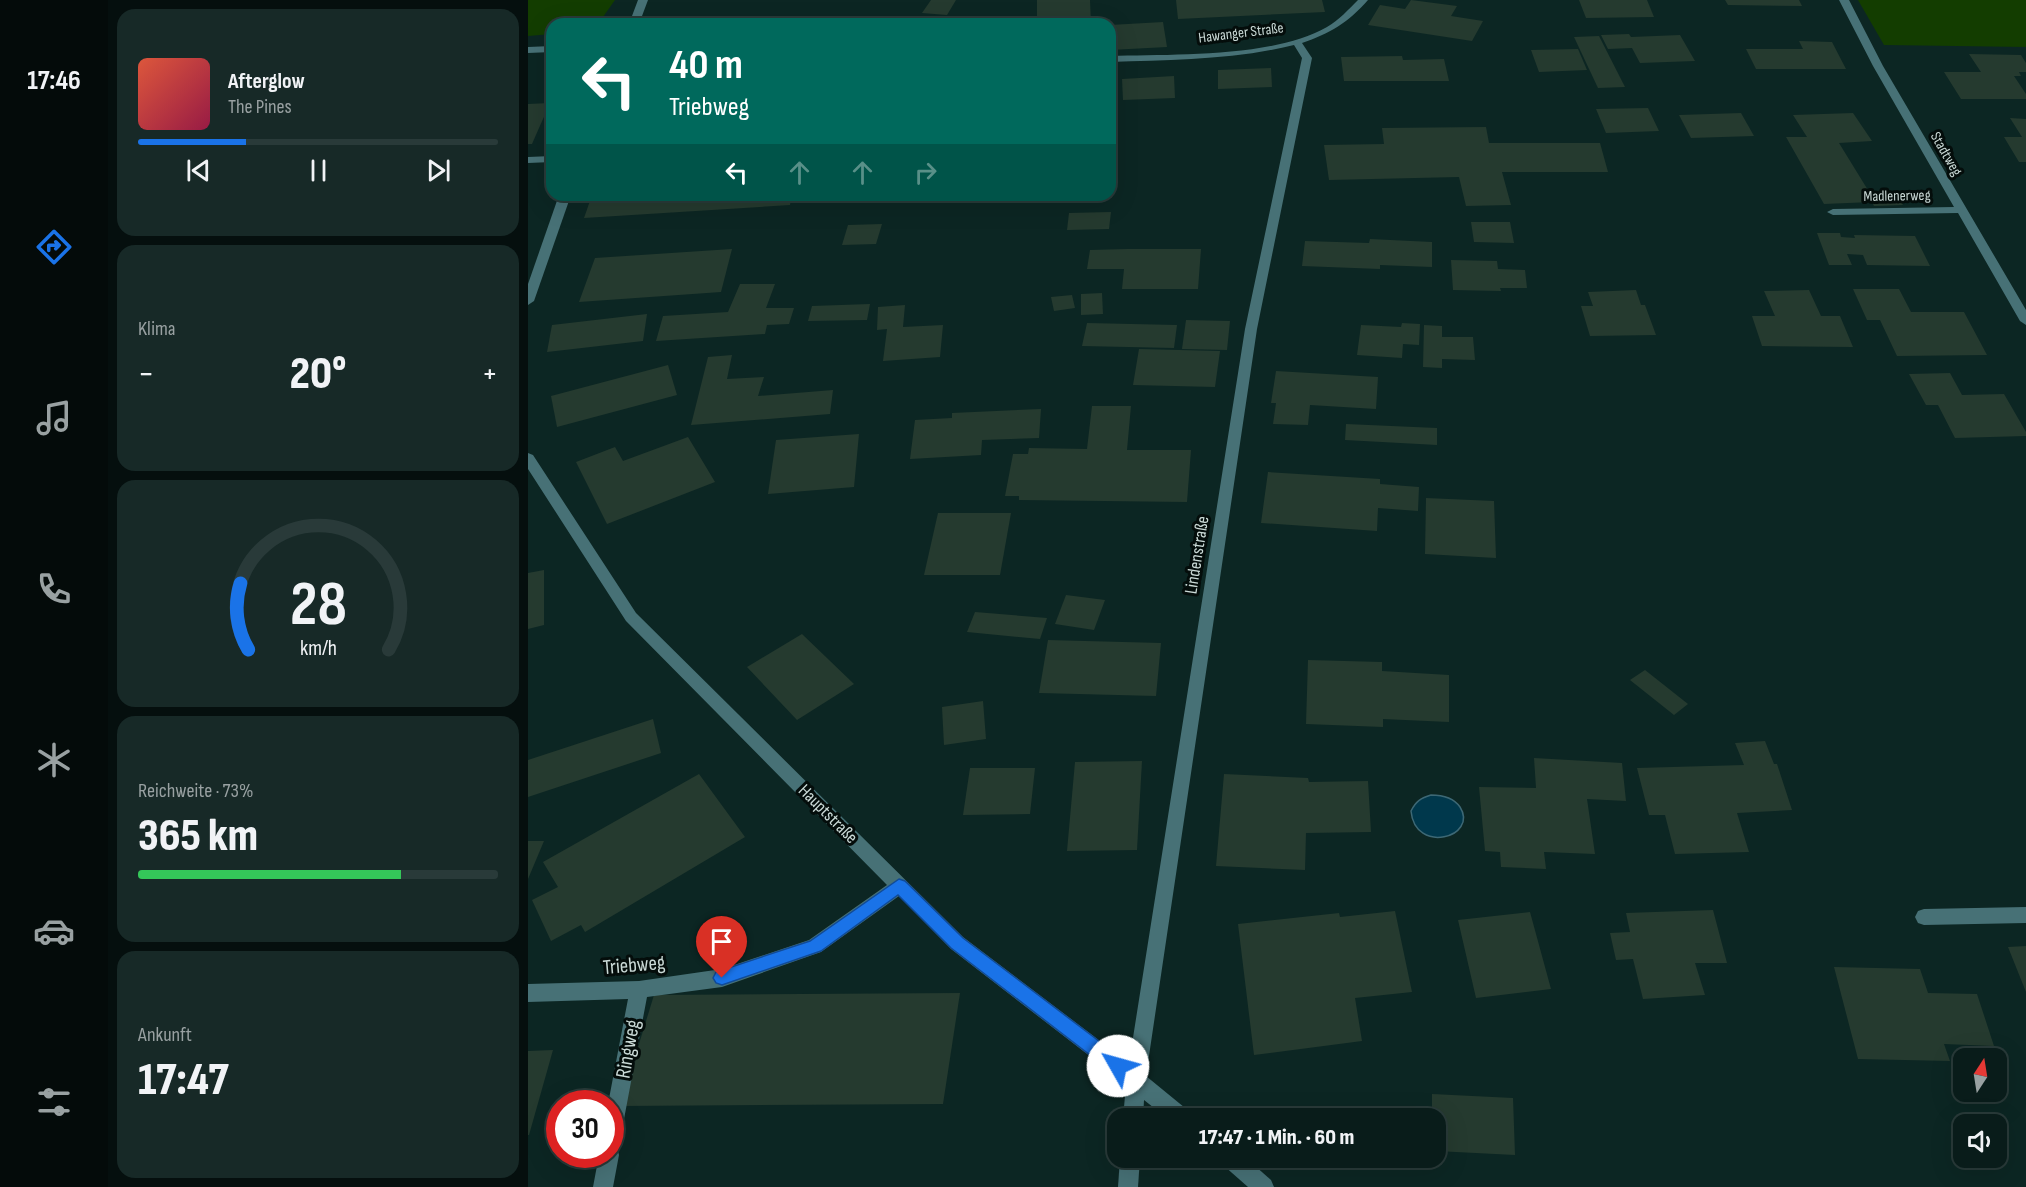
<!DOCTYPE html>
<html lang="de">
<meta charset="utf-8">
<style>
:root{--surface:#091c1a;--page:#172927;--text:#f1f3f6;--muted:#99a1a2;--line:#293a39;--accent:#1a73e8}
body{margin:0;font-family:"Sofia Sans Condensed",sans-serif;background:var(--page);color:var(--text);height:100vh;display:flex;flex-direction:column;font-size:22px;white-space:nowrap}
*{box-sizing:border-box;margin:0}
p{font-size:20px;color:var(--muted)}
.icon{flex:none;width:33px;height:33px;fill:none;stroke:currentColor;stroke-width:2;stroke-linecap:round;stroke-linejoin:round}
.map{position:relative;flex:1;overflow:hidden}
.side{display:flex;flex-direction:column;gap:9px;padding:9px;background:#050f0e;width:420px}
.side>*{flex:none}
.banner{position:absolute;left:18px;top:18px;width:570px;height:183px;border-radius:18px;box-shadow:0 6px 24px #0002,0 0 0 2px var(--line);background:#00695c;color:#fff;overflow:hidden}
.needle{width:39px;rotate:12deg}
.controls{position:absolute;left:1425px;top:1048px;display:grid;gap:12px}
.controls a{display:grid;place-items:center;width:54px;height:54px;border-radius:12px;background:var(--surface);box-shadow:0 6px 24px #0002,0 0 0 2px var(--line);font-size:30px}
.speed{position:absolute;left:18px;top:1090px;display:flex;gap:12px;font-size:30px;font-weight:700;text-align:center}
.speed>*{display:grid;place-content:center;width:78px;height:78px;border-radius:50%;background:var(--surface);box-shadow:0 6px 24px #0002,0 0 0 2px var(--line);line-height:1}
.speed .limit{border:9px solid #d22;background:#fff;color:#111}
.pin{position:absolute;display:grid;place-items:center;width:51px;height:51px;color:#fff;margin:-62px -26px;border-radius:50% 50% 50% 0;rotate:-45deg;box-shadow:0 0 6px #0007}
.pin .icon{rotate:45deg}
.me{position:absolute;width:66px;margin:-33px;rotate:308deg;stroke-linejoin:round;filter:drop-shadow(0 0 4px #0008)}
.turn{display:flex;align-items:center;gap:21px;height:126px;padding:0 24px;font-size:27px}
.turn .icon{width:78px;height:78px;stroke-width:2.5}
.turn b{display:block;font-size:42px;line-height:51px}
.lanes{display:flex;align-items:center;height:57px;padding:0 24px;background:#0003;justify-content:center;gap:30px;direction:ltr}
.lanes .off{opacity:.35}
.big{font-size:45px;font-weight:800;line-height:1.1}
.side .card{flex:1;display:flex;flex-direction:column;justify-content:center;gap:9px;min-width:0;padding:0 21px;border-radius:18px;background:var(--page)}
.side .dial{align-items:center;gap:0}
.dial svg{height:156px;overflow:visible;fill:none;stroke:var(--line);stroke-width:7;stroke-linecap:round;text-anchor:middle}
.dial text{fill:var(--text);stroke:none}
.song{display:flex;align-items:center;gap:18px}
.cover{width:72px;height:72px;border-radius:9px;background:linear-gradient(135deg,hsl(10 70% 55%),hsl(340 70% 35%))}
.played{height:6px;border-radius:3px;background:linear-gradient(90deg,var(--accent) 30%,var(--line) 30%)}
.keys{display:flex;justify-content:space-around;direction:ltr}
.heat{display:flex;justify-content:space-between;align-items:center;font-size:33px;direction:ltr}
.charge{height:9px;border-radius:4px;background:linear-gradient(90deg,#34c759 73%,var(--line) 0)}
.trip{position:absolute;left:579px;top:1108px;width:339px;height:60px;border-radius:18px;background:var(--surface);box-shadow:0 6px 24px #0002,0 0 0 2px var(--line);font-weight:800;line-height:60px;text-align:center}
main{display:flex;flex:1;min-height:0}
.dock{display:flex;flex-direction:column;width:108px;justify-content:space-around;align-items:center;background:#040b0a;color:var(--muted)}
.dock .icon{width:42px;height:42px}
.dock .selected{color:var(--accent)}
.dock b{font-size:27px;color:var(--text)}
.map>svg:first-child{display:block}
</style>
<main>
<nav class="dock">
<b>17:46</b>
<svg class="icon selected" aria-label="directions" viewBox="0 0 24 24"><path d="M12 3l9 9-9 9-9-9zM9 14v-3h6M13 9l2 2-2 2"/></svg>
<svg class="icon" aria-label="music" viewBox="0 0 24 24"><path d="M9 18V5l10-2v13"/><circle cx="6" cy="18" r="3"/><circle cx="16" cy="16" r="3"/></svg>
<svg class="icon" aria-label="phone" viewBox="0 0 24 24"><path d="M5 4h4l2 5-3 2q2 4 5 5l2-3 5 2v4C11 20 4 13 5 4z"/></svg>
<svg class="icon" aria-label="climate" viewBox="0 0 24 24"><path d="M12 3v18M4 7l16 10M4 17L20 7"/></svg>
<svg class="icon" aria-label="car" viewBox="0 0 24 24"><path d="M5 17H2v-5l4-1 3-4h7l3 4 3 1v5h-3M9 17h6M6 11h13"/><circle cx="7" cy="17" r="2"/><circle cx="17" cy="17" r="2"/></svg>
<svg class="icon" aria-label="filters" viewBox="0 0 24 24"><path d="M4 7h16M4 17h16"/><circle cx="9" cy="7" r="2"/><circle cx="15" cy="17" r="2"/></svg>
</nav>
<section class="side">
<div class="card">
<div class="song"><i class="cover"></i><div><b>Afterglow</b><p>The Pines</p></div></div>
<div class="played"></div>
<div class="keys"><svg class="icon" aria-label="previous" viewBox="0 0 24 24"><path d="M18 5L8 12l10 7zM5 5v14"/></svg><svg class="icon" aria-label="pause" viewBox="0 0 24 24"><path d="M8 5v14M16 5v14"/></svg><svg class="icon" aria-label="next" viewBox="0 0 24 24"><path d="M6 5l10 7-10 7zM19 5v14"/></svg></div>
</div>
<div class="card"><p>Klima</p>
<div class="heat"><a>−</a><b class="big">20°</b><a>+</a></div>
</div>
<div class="card dial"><svg viewBox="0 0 100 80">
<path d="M14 69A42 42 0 1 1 86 69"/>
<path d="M14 69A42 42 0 0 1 10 35" stroke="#1a73e8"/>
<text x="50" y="56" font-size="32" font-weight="700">28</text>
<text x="50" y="72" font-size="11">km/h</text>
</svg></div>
<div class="card"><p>Reichweite · 73%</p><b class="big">365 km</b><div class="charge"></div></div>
<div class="card"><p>Ankunft</p><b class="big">17:47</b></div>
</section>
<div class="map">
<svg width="1498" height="1187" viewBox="0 0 1498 1187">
<rect width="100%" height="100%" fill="#0c2623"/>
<!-- green -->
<g fill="#133d00">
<polygon points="0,0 87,0 70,24 24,24 24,34 0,36"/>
<polygon points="1330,0 1498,0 1498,47 1356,45"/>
</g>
<!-- water -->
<path fill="#00384c" stroke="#3d6875" stroke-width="1.5" d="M903,795C914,795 925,797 932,807C951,837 887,855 883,811C888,801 893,798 903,795Z"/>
<!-- building -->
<g fill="#253a2f">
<polygon points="403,0 428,0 419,15 394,13"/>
<polygon points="509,0 562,0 563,24 509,24"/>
<polygon points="648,0 794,0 797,12 650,19"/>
<polygon points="883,0 929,6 923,16 955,21 944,41 840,25 852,5 877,9"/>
<polygon points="1051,0 1119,0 1126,17 1058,18"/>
<polygon points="1197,0 1271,0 1274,6 1200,5"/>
<polygon points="635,22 639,47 582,50 582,25"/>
<polygon points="1101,34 1103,37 1152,35 1167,61 1112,63 1104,48 1080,49 1073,35"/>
<polygon points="1071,36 1097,87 1070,88 1046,37"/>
<polygon points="1271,41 1304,42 1318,69 1228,69 1218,49 1275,49"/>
<polygon points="1050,49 1059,70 1011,72 1003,50"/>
<polygon points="1441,54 1493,55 1498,63 1498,72 1491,72 1493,76 1486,76 1498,94 1498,99 1433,99 1416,72 1453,72"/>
<polygon points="874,56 875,60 916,59 921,81 816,81 813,57"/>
<polygon points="743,68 744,87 690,89 690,70"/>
<polygon points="646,76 647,98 595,100 594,79"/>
<polygon points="22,103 4,144 0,144 0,104"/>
<polygon points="1120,108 1131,131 1078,133 1068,109"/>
<polygon points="1213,113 1226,136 1163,138 1151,115"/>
<polygon points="1325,113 1344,141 1311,143 1343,195 1368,194 1375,205 1346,206 1344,202 1296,204 1258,137 1279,137 1265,115"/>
<polygon points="1482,118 1498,119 1498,162 1491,162 1476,137 1494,137"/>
<polygon points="958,127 961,143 1072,143 1080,172 974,172 983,205 938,206 931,177 801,180 796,145 856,144 854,128"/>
<polygon points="64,195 264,195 262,205 56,218"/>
<polygon points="583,212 581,229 539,230 541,213"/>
<polygon points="943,222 982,222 986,243 946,242"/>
<polygon points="354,224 348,244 314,245 320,225"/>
<polygon points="1289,233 1312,233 1313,237 1327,238 1326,235 1387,236 1402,266 1339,265 1335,255 1319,254 1324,265 1301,265"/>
<polygon points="842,239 904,242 904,267 852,265 852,269 774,266 777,241 841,243"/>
<polygon points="204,249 193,292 51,302 67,258"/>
<polygon points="599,249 673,249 670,289 594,289 596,269 559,269 562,250"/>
<polygon points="923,260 969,261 970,269 997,270 999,288 972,288 973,291 925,290"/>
<polygon points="212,284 247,284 238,308 266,308 261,324 239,325 237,334 128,341 135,316 200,312"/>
<polygon points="1325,289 1371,289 1383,312 1436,312 1459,355 1369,356 1352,320 1339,320"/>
<polygon points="1108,290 1113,305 1117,305 1128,335 1062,336 1053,306 1065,306 1060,292"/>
<polygon points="1281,290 1293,316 1312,316 1325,347 1234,346 1224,316 1247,316 1236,291"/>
<polygon points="574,293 575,314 553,315 553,294"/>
<polygon points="544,295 547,308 526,311 523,297"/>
<polygon points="342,304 339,320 280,321 284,306"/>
<polygon points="377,305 375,327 415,325 412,357 355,361 359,329 349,330 350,307"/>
<polygon points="119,314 115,341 19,352 24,325"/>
<polygon points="658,320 702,321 699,350 654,349"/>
<polygon points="559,323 649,325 646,348 554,346"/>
<polygon points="874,323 892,324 891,345 875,344 874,358 829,355 833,325 873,327"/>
<polygon points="896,325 914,326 914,337 945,337 947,360 914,359 914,368 895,367"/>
<polygon points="611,349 692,351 687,387 605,385"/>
<polygon points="204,355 199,379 236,377 230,396 305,390 302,414 163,425 180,357"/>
<polygon points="140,365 149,395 29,427 23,396"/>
<polygon points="748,371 850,377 848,409 782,405 780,425 745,424 748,403 743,403"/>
<polygon points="1422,373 1434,395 1476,394 1498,432 1498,436 1427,438 1410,405 1398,405 1381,374"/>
<polygon points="564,406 603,406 599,450 663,450 659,502 491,500 491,496 477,496 485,454 500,454 501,448 559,449"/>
<polygon points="513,409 511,438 454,440 453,455 382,459 387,420 424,418 424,413"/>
<polygon points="818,424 909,428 909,445 817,440"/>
<polygon points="331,434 326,487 240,494 248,440"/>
<polygon points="160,437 187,482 79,524 48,462 87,447 95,461"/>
<polygon points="740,472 852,479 852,484 891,487 890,511 850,508 849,531 733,523"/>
<polygon points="898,498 966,501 968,558 897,554"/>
<polygon points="410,513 483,513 472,575 396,575"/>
<polygon points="16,570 16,625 0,629 0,573"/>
<polygon points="538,595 577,600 566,630 527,624"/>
<polygon points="447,612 519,618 512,639 439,632"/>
<polygon points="274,634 326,684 269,720 219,667"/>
<polygon points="520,640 633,643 628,696 511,693"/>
<polygon points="780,660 854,662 854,671 921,675 921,722 855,719 855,727 778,724"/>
<polygon points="1117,670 1160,704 1146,715 1102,680"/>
<polygon points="455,701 458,739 416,745 414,707"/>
<polygon points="125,719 133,753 0,797 0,760"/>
<polygon points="1237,741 1246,764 1249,764 1264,810 1209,813 1221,852 1147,854 1137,815 1121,815 1109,768 1216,765 1207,743"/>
<polygon points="1006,758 1094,763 1098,801 1059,799 1067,854 1016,852 1018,869 973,867 972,852 957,851 951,787 1008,788"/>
<polygon points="614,761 609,850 539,851 547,762"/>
<polygon points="442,768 507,768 502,814 435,815"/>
<polygon points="171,774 217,837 57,932 53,925 23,941 4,900 30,887 15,862"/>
<polygon points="696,774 780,778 781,782 840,781 843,832 778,833 777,870 688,866"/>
<polygon points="0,841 16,841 0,879"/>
<polygon points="1185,910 1199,963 1167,963 1177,995 1115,999 1105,959 1088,960 1082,933 1102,932 1098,913"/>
<polygon points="867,911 884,992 827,998 834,1041 726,1055 710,924 811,913 812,917"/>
<polygon points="1002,912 1023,989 948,998 930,920"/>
<polygon points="1498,946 1498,992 1480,947"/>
<polygon points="1306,967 1392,969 1400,993 1449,994 1466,1046 1416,1044 1422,1061 1330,1059"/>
<polygon points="432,993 415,1104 92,1106 126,995"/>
<polygon points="25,1050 1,1135 0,1135 0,1051"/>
<polygon points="904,1094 985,1098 987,1155 908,1151 908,1119 904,1119"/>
</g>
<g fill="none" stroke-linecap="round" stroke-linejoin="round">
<!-- minor -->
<g fill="#477176" fill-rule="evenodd">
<polygon points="110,0 120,0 111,24 101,24"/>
<path d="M830,0H840C821,22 801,34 774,43L784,58L729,329L618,1076L662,1112L665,1119H640L616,1100L615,1119H595L598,1084L423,949L371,896L293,952L194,987L119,997L90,1151L91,1155L85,1187H65L71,1155H82V1104H80L100,999L0,1002V984L111,981L194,969L281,940L359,885L98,621L0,469V453L5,455L108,613L435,937L601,1063L717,329L774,58L766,45C706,60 644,60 582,62V56C645,54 744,58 799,27C811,20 820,10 830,0Z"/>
<polygon points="1311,0 1321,0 1355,66 1498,310 1498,325 1492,321 1430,213 1305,215 1299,212 1305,209 1426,207 1345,66"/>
<polygon points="24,46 24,52 0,53 0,47"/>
<polygon points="24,156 24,162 0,163 0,157"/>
<polygon points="31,195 43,195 6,301 0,305 0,284"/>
<polygon points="1498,907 1498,923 1396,925 1390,923 1387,917 1390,911 1396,909"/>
<polygon points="592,1158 612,1158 610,1187 590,1187"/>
<polygon points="692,1158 718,1158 743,1180 746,1187 720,1187 695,1165"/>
</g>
</g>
<!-- route -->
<polygon fill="#1a73e8" stroke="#114b97" stroke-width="1.5" points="371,879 377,881 435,938 596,1060 599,1066 596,1072 590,1075 584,1072 423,948 370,895 293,951 194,985 188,983 185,978 188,972 282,941"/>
<g text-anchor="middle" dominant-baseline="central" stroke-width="6" stroke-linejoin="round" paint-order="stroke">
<!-- far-street labels -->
<g font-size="15" fill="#cad9d6" stroke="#040d0b">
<text transform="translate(713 33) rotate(-7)">Hawanger Straße</text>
<text transform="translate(1418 154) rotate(60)">Stadtweg</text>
<text transform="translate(1369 196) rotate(-1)">Madlenerweg</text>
</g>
<!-- street labels -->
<g font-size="18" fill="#cad9d6" stroke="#040d0b">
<text transform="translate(669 555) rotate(-81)">Lindenstraße</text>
<text transform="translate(300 814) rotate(45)">Hauptstraße</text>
</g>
<!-- near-street labels -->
<g font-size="21" fill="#cad9d6" stroke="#040d0b">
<text transform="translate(106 965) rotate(-5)">Triebweg</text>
<text transform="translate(100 1049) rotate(-80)">Ringweg</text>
</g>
</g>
</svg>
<div class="controls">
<a><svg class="needle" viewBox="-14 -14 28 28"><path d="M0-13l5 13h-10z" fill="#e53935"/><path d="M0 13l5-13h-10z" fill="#99a1a2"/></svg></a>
<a><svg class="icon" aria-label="sound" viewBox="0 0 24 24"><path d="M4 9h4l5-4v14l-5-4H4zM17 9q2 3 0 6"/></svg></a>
</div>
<div class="speed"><div class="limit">30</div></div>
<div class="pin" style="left:194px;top:978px;background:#d93025"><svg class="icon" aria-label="arrive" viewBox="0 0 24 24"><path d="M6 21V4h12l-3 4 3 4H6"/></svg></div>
<svg class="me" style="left:590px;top:1066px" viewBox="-20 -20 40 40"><circle r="19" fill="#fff"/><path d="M0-13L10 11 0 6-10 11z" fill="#1a73e8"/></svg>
<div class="trip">17:47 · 1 Min. · 60 m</div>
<div class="banner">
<div class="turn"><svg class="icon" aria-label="left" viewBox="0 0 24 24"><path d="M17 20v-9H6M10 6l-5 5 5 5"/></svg><div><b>40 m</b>Triebweg</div></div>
<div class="lanes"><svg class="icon" aria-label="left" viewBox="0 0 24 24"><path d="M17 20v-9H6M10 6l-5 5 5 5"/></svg><svg class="icon off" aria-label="ahead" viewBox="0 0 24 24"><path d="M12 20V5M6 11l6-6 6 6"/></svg><svg class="icon off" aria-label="ahead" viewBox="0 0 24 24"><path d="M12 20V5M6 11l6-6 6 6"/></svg><svg class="icon off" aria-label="right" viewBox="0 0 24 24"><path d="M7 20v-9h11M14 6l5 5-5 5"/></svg></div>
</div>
</div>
</main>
